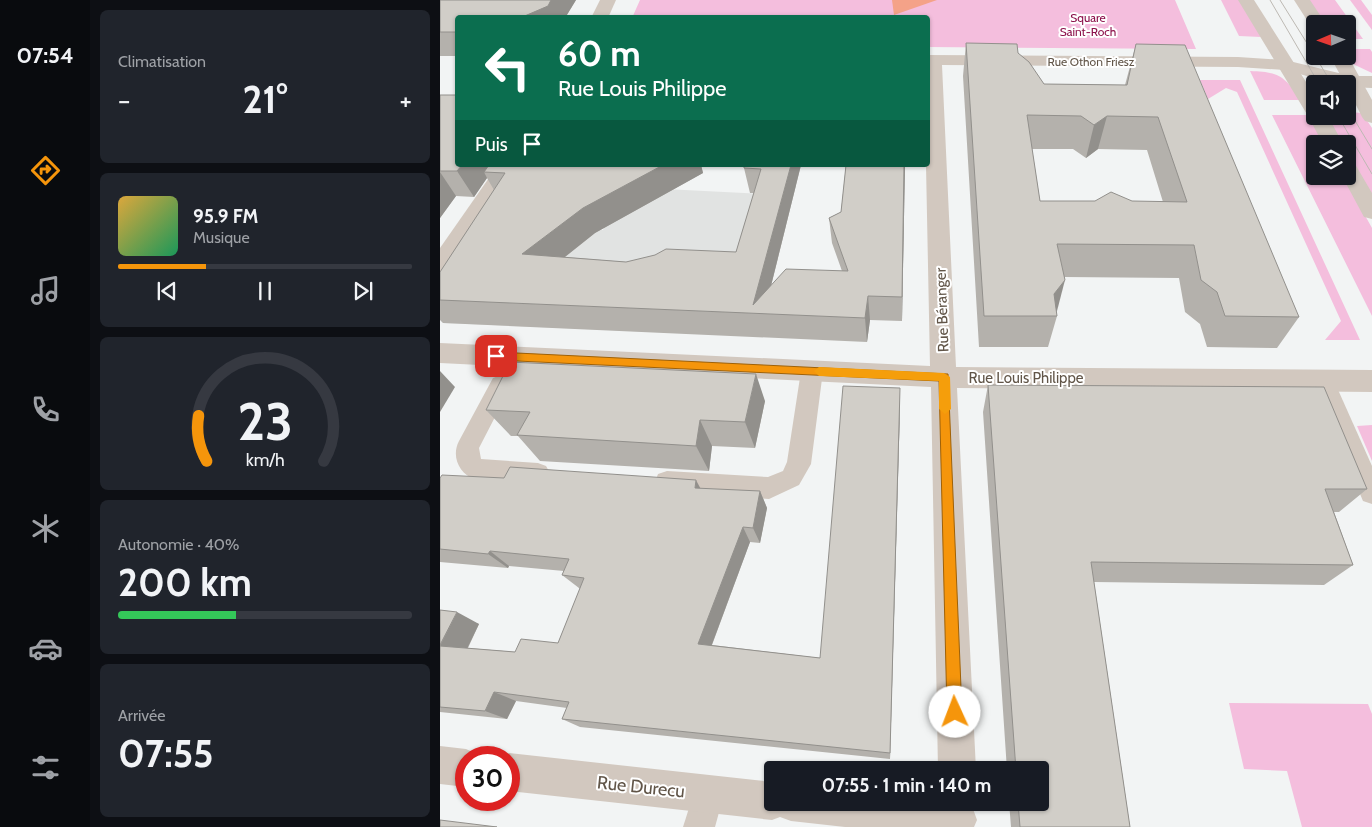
<!DOCTYPE html>
<html lang="fr">
<meta charset="utf-8">
<style>
:root{--surface:#171b24;--page:#20242c;--text:#f1f3f6;--muted:#9ea1a6;--line:#363941;--accent:#f5950b}
body{margin:0;font-family:Cabin,sans-serif;background:var(--page);color:var(--text);height:100vh;display:flex;flex-direction:column;font-size:19px;white-space:nowrap}
*{box-sizing:border-box;margin:0}
p{font-size:16px;color:var(--muted)}
.icon{flex:none;width:28px;height:28px;fill:none;stroke:currentColor;stroke-width:2;stroke-linecap:round;stroke-linejoin:round}
.map{position:relative;flex:1;overflow:hidden}
.panel{display:flex;flex-direction:column;gap:10px;padding:10px;background:#0d0f14;width:350px}
.panel>*{flex:none}
.banner{position:absolute;left:15px;top:15px;width:475px;height:152px;border-radius:5px;box-shadow:0 1px 4px #0004;background:#0b6e4f;color:#fff;overflow:hidden}
.needle{width:32px;rotate:268deg}
.controls{position:absolute;left:866px;top:15px;display:grid;gap:10px}
.controls a{display:grid;place-items:center;width:50px;height:50px;border-radius:5px;background:var(--surface);box-shadow:0 1px 4px #0004;font-size:25px}
.speed{position:absolute;left:15px;top:746px;display:flex;gap:10px;font-size:25px;font-weight:700;text-align:center}
.speed>*{display:grid;place-content:center;width:65px;height:65px;border-radius:50%;background:var(--surface);box-shadow:0 1px 4px #0004;line-height:1}
.speed .limit{border:8px solid #d22;background:#fff;color:#111}
.pin{position:absolute;display:grid;place-items:center;width:42px;height:42px;color:#fff;margin:-21px;border-radius:10px;box-shadow:0 2px 8px #0006}
.me{position:absolute;width:55px;margin:-28px;rotate:358deg;stroke-linejoin:round;filter:drop-shadow(0 0 4px #0008)}
.turn{display:flex;align-items:center;gap:18px;height:105px;padding:0 20px;font-size:22px}
.turn .icon{width:65px;height:65px;stroke-width:2.5}
.turn b{display:block;font-size:35px;line-height:42px}
.then{display:flex;align-items:center;height:48px;padding:0 20px;background:#0003;gap:10px;font-size:19px}
.big{font-size:38px;font-weight:700;line-height:1.1}
.panel .widget{flex:1;display:flex;flex-direction:column;justify-content:center;gap:8px;min-width:0;padding:0 18px;border-radius:8px;background:var(--page)}
.panel .dial{align-items:center;gap:0}
.dial svg{height:130px;overflow:visible;fill:none;stroke:var(--line);stroke-width:7;stroke-linecap:round;text-anchor:middle}
.dial text{fill:var(--text);stroke:none}
.song{display:flex;align-items:center;gap:15px}
.cover{width:60px;height:60px;border-radius:8px;background:linear-gradient(135deg,hsl(40 70% 55%),hsl(150 70% 35%))}
.played{height:5px;border-radius:2px;background:linear-gradient(90deg,var(--accent) 30%,var(--line) 30%)}
.keys{display:flex;justify-content:space-around;direction:ltr}
.heat{display:flex;justify-content:space-between;align-items:center;font-size:28px;direction:ltr}
.charge{height:8px;border-radius:4px;background:linear-gradient(90deg,#34c759 40%,var(--line) 0)}
.trip{position:absolute;left:324px;top:761px;width:285px;height:50px;border-radius:5px;background:var(--surface);box-shadow:0 1px 4px #0004;font-weight:700;line-height:50px;text-align:center}
main{display:flex;flex:1;min-height:0}
.dock{display:flex;flex-direction:column;width:90px;justify-content:space-around;align-items:center;background:#090b0e;color:var(--muted)}
.dock .icon{width:35px;height:35px}
.dock .on{color:var(--accent)}
.dock b{font-size:22px;color:var(--text)}
.map>svg:first-child{display:block}
</style>
<main>
<nav class="dock">
<b>07:54</b>
<svg class="icon on" aria-label="directions" viewBox="0 0 24 24"><path d="M12 3l9 9-9 9-9-9zM9 14v-3h6M13 9l2 2-2 2"/></svg>
<svg class="icon" aria-label="music" viewBox="0 0 24 24"><path d="M9 18V5l10-2v13"/><circle cx="6" cy="18" r="3"/><circle cx="16" cy="16" r="3"/></svg>
<svg class="icon" aria-label="phone" viewBox="0 0 24 24"><path d="M5 4h4l2 5-3 2q2 4 5 5l2-3 5 2v4C11 20 4 13 5 4z"/></svg>
<svg class="icon" aria-label="climate" viewBox="0 0 24 24"><path d="M12 3v18M4 7l16 10M4 17L20 7"/></svg>
<svg class="icon" aria-label="car" viewBox="0 0 24 24"><path d="M5 17H2v-5l4-1 3-4h7l3 4 3 1v5h-3M9 17h6M6 11h13"/><circle cx="7" cy="17" r="2"/><circle cx="17" cy="17" r="2"/></svg>
<svg class="icon" aria-label="filters" viewBox="0 0 24 24"><path d="M4 7h16M4 17h16"/><circle cx="9" cy="7" r="2"/><circle cx="15" cy="17" r="2"/></svg>
</nav>
<section class="panel">
<div class="widget"><p>Climatisation</p>
<div class="heat"><a>−</a><b class="big">21°</b><a>+</a></div>
</div>
<div class="widget">
<div class="song"><i class="cover"></i><div><b>95.9 FM</b><p>Musique</p></div></div>
<div class="played"></div>
<div class="keys"><svg class="icon" aria-label="previous" viewBox="0 0 24 24"><path d="M18 5L8 12l10 7zM5 5v14"/></svg><svg class="icon" aria-label="pause" viewBox="0 0 24 24"><path d="M8 5v14M16 5v14"/></svg><svg class="icon" aria-label="next" viewBox="0 0 24 24"><path d="M6 5l10 7-10 7zM19 5v14"/></svg></div>
</div>
<div class="widget dial"><svg viewBox="0 0 100 80">
<path d="M14 69A42 42 0 1 1 86 69"/>
<path d="M14 69A42 42 0 0 1 9 41" stroke="#f5950b"/>
<text x="50" y="56" font-size="32" font-weight="700">23</text>
<text x="50" y="72" font-size="11">km/h</text>
</svg></div>
<div class="widget"><p>Autonomie · 40%</p><b class="big">200 km</b><div class="charge"></div></div>
<div class="widget"><p>Arrivée</p><b class="big">07:55</b></div>
</section>
<div class="map">
<svg width="932" height="827" viewBox="0 0 932 827">
<rect width="100%" height="100%" fill="#f2f4f4"/>
<!-- education -->
<polygon fill="#e1e3e2" points="185,187 326,194 286,335 3,323 63,224 163,230"/>
<!-- green -->
<g fill="#f4bedd">
<polygon points="200,0 735,0 756,49 488,47 488,18 192,18"/>
<polygon points="781,0 801,0 821,37 799,36"/>
<polygon points="869,0 895,0 923,39 908,39 908,24 884,24"/>
<polygon points="910,0 921,0 932,15 932,30"/>
<polygon points="908,49 930,49 932,52 932,73 915,65 909,60"/>
<path d="M810,71C840,72 844,76 861,100H824Z"/>
<polygon points="760,80 800,80 920,340 885,340 901,321 797,92 786,88 768,99"/>
<polygon points="908,112 922,113 932,128 932,196 908,154 908,144 902,144 886,116 908,116"/>
<polygon points="832,115 870,115 886,144 875,144 875,176 903,176 932,228 932,316"/>
<polygon points="932,425 932,461 917,426"/>
<polygon points="789,703 928,704 932,714 932,827 862,827 847,771 804,769"/>
</g>
<!-- water -->
<polygon fill="#f4a288" points="452,0 497,0 454,15"/>
<g fill="none" stroke-linecap="round" stroke-linejoin="round">
<!-- service -->
<g fill="#d2c8bf" fill-rule="evenodd">
<polygon points="372,362 380,365 383,371 371,464 359,485 329,499 227,493 218,490 215,482 218,474 227,471 328,477 343,471 347,462 361,371 364,365"/>
<polygon points="883,371 891,374 932,466 932,504 923,501 872,380 875,374"/>
<path d="M61,375L69,378L72,384L39,448L41,459L98,463L106,466L110,473L106,480L98,483L35,479C19,474 11,456 19,441L53,378Z"/>
<polygon points="268,778 279,783 284,794 275,827 243,827 257,783"/>
</g>
<!-- minor -->
<g fill="#d2c8bf" fill-rule="evenodd">
<polygon points="488,55 798,57 845,60 911,76 932,76 932,88 908,87 908,84 896,84 845,70 798,67 502,65 516,367 932,370 932,392 517,388 536,770 498,770 491,387 0,363 0,343 490,366 486,165"/>
<polygon points="58,165 78,165 8,272 0,274 0,248"/>
<polygon points="0,746 26,749 39,755 40,758 26,758 26,787 0,784"/>
<polygon points="69,753 332,782 332,802 522,802 532,806 537,820 534,827 405,827 351,821 340,817 332,820 69,791 69,758 59,758"/>
</g>
<!-- tertiary -->
<g fill="#d2c8bf" fill-rule="evenodd">
<polygon points="160,0 176,0 168,18 151,18"/>
<polygon points="798,0 814,0 875,96 875,116 888,116 903,144 883,144 868,116"/>
<polygon points="854,0 870,0 886,24 875,24 875,28 872,28"/>
<polygon points="890,56 908,56 932,100 932,123 925,121 922,117 908,89 908,84 905,84"/>
<polygon points="908,163 915,164 932,193 932,219 924,217 902,176 908,176"/>
</g>
<!-- tram -->
<g stroke="#bdb9b3" stroke-width="1">
<polyline points="830,0 879,84"/>
<polyline points="840,0 875,56"/>
<polyline points="875,56 892,84"/>
<polyline points="908,109 932,149"/>
<polyline points="898,116 932,174"/>
</g>
</g>
<!-- wall -->
<g fill="#b4b1ac" fill-rule="evenodd">
<polygon points="0,0 136,0 125,18 18,18 18,56 0,56"/>
<path d="M526,43L578,53L604,84L685,85L696,44L859,317L837,348L767,347L760,324L745,312L739,278L625,277L616,312L617,316L608,347H539L523,76ZM592,149H633L646,158L658,149L707,150L723,202L600,201Z"/>
<polygon points="0,95 18,165 261,165 263,173 155,233 125,257 186,262 296,252 314,193 310,193 304,168 361,165 331,286 402,271 392,243 389,218 401,212 406,165 465,165 462,321 430,320 427,342 3,323 0,320 0,272 54,190 47,178 34,197 16,196 0,218"/>
<polygon points="548,385 927,489 899,512 894,512 913,565 884,585 654,582 690,827 571,827 569,802 600,802 600,770 567,770 543,412"/>
<polygon points="325,401 315,448 272,446 269,471 100,461 78,436 71,436 46,410"/>
<polygon points="460,407 450,759 140,727 122,719 127,708 76,701 67,719 0,712 0,610 39,624 28,648 75,652 118,643 140,589 139,588 122,575 124,571 69,566 68,568 0,562 0,478 320,491 327,508 320,543 310,542 272,645 380,658"/>
</g>
<!-- shaded-wall -->
<g fill="#92908c">
<polygon points="111,0 136,0 125,18 80,18"/>
<polygon points="667,116 658,149 646,158 654,125"/>
<polygon points="22,165 56,165 44,172 47,178 34,197 17,171"/>
<polygon points="223,165 261,165 263,173 155,233 97,279 82,254 143,208"/>
<polygon points="351,165 361,165 324,314 313,305"/>
<polygon points="464,165 465,165 462,321 462,297"/>
<polygon points="0,172 16,196 0,218"/>
<polygon points="625,280 617,311 613,316 614,294"/>
<polygon points="428,296 430,320 427,342 425,318"/>
<polygon points="0,371 15,387 0,412"/>
<polygon points="316,374 325,401 315,448 305,422"/>
<polygon points="460,388 460,407 450,759 450,753"/>
<polygon points="260,420 272,446 269,471 256,446"/>
<polygon points="256,480 265,497 255,488"/>
<polygon points="320,491 327,508 320,543 313,528"/>
<polygon points="303,527 310,542 268,655 258,644"/>
<polygon points="50,551 69,566 68,568 48,554"/>
<polygon points="17,612 39,624 23,657 0,646"/>
<polygon points="54,692 76,701 67,719 45,711"/>
</g>
<!-- building -->
<g fill="#d1cec8" stroke="#92908c" fill-rule="evenodd">
<polygon points="0,0 111,0 108,6 80,18 18,18 18,32 0,32"/>
<path d="M526,43L577,44L578,53L589,62L604,84L687,85L696,44L745,45L859,317L785,316L777,292L761,280L754,245L617,244L625,280L614,294L617,316H544ZM587,115L641,116L654,125L667,116L718,117L747,202L692,201L671,192L655,201H600Z"/>
<polygon points="0,95 18,95 18,165 22,165 17,171 0,171"/>
<polygon points="49,165 223,165 143,208 82,254 186,262 215,255 226,249 296,252 321,169 304,168 304,165 351,165 313,305 346,269 408,271 389,218 401,212 406,165 464,165 462,297 428,296 425,318 0,300 0,272 65,173 44,172"/>
<polygon points="70,362 316,374 305,422 260,420 256,446 77,435 90,412 46,410"/>
<polygon points="548,385 884,387 927,489 885,489 913,565 651,562 690,827 580,827 578,802 600,802 600,770 576,770"/>
<polygon points="403,386 460,388 450,753 122,719 129,702 54,692 45,711 0,707 0,646 75,652 81,639 118,643 144,578 122,575 129,559 50,551 48,554 0,549 0,478 2,475 64,478 70,467 256,480 255,488 320,491 313,528 303,527 258,644 380,658"/>
<polygon points="0,610 17,612 0,645"/>
<polygon points="0,820 57,827 0,827"/>
</g>
<!-- route -->
<polygon fill="#f5950b" stroke="#9f6107" points="56,352 508,374 522,712 520,717 515,719 510,717 507,712 499,381 56,360 51,356"/>
<!-- slow -->
<polygon fill="#f59e0b" points="379,367 504,373 510,377 511,409 505,414 499,409 499,381 379,376 374,371"/>
<g text-anchor="middle" dominant-baseline="central" stroke-width="4" stroke-linejoin="round" paint-order="stroke">
<!-- far-park labels -->
<g font-size="12" fill="#8b104a" stroke="#fff">
<text x="648" y="17">Square<tspan x="648" dy="14">Saint-Roch</tspan></text>
</g>
<!-- far-street labels -->
<g font-size="12" fill="#615548" stroke="#fff">
<text x="651" y="61">Rue Othon Friesz</text>
</g>
<!-- street labels -->
<g font-size="15" fill="#615548" stroke="#fff">
<text transform="translate(502 310) rotate(-92)">Rue Béranger</text>
<text x="586" y="378">Rue Louis Philippe</text>
</g>
<!-- near-street labels -->
<g font-size="18" fill="#615548" stroke="#fff">
<text transform="translate(201 787) rotate(6)">Rue Durecu</text>
</g>
</g>
</svg>
<div class="controls">
<a><svg class="needle" viewBox="-14 -14 28 28"><path d="M0-13l5 13h-10z" fill="#e53935"/><path d="M0 13l5-13h-10z" fill="#9ea1a6"/></svg></a>
<a><svg class="icon" aria-label="sound" viewBox="0 0 24 24"><path d="M4 9h4l5-4v14l-5-4H4zM17 9q2 3 0 6"/></svg></a>
<a><svg class="icon" aria-label="layers" viewBox="0 0 24 24"><path d="M12 4l9 5-9 5-9-5zM3 14l9 5 9-5"/></svg></a>
</div>
<div class="speed"><div class="limit">30</div></div>
<div class="pin" style="left:56px;top:356px;background:#d93025"><svg class="icon" aria-label="arrive" viewBox="0 0 24 24"><path d="M6 21V4h12l-3 4 3 4H6"/></svg></div>
<svg class="me" style="left:515px;top:712px" viewBox="-20 -20 40 40"><circle r="19" fill="#fff"/><path d="M0-13L10 11 0 6-10 11z" fill="#f5950b"/></svg>
<div class="trip">07:55 · 1 min · 140 m</div>
<div class="banner">
<div class="turn"><svg class="icon" aria-label="left" viewBox="0 0 24 24"><path d="M17 20v-9H6M10 6l-5 5 5 5"/></svg><div><b>60 m</b>Rue Louis Philippe</div></div>
<div class="then">Puis<svg class="icon" aria-label="arrive" viewBox="0 0 24 24"><path d="M6 21V4h12l-3 4 3 4H6"/></svg></div>
</div>
</div>
</main>
